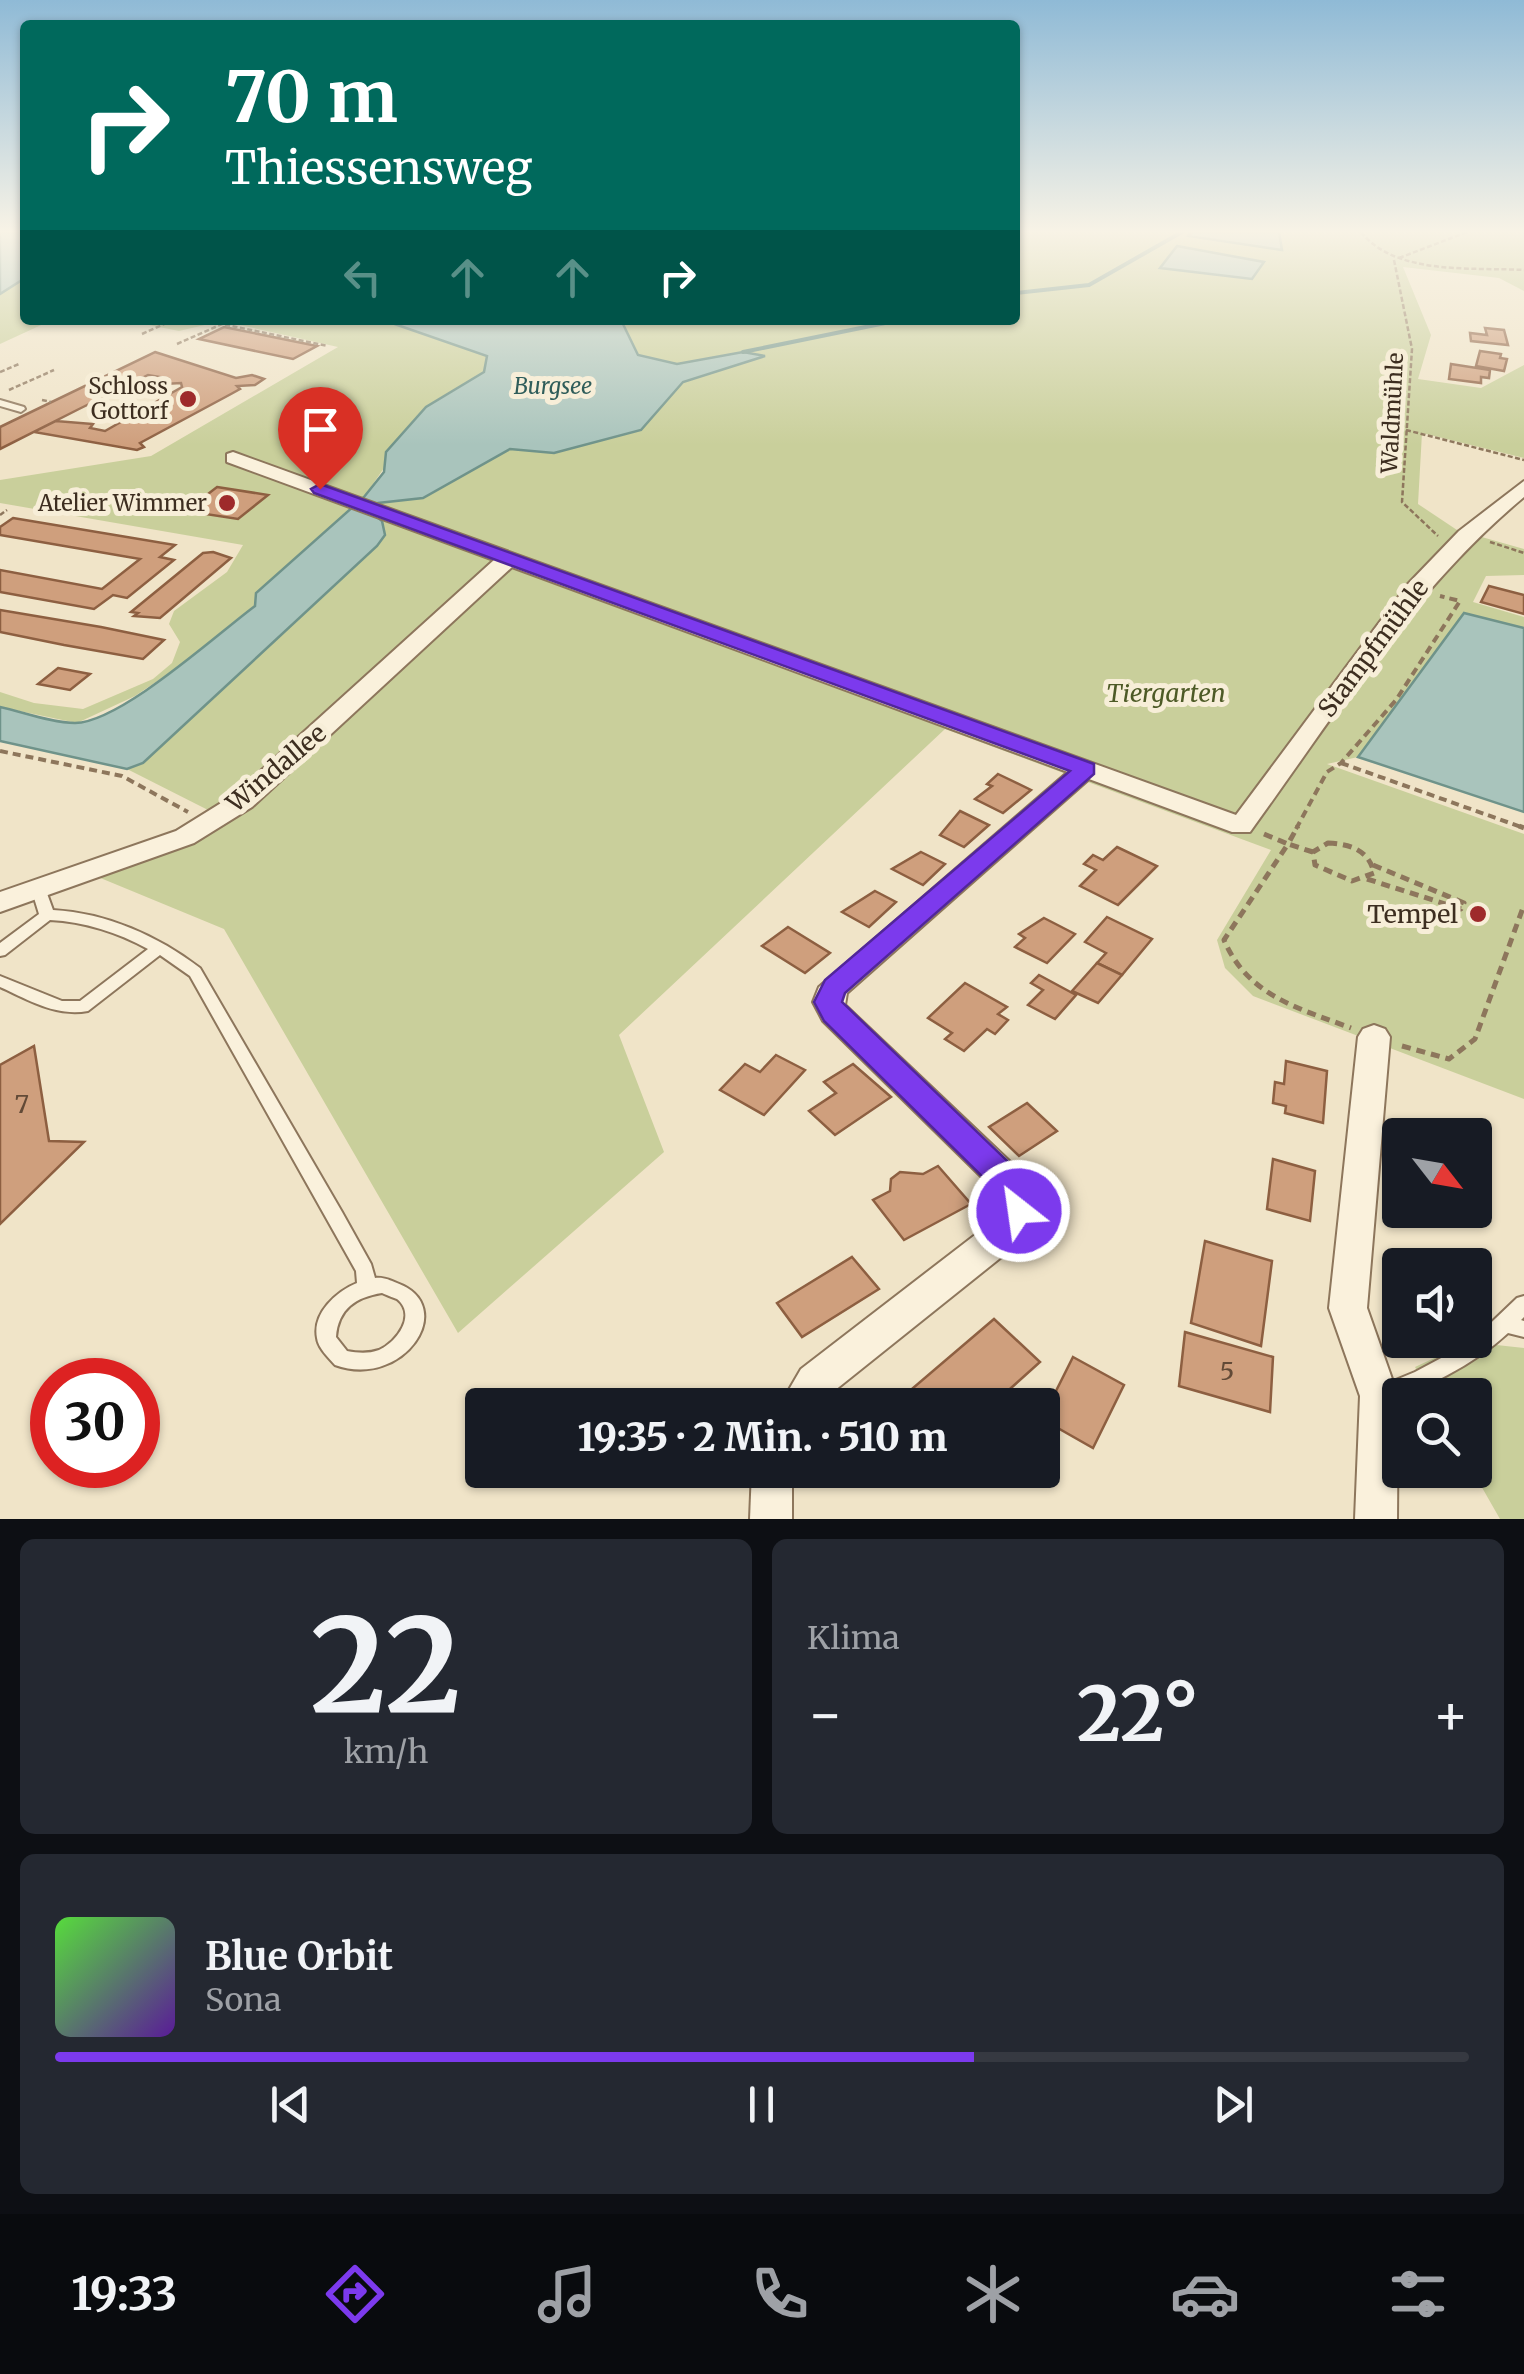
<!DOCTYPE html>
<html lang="de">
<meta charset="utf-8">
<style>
:root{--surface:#171b24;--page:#242831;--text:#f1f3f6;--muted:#9ea1a6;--line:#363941;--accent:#7c3aed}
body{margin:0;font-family:Merriweather,serif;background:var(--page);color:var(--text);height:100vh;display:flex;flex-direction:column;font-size:38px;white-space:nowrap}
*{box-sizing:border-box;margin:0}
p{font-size:32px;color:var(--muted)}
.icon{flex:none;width:55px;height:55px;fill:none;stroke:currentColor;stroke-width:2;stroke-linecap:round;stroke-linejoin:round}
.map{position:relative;height:1519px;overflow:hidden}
.panel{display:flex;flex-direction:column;gap:20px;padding:20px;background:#0d0f14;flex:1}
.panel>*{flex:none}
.guide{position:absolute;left:20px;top:20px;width:1000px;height:305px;border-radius:10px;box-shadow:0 2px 8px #0004;background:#00695c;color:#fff;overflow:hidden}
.needle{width:65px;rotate:121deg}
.tools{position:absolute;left:1382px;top:1118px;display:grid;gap:20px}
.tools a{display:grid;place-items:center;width:110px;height:110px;border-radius:10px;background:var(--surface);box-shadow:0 2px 8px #0004;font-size:50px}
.speed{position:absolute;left:30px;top:1358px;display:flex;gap:20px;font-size:50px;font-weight:700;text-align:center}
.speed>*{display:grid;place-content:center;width:130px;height:130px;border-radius:50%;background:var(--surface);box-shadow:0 2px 8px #0004;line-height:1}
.speed .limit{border:15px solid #d22;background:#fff;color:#111}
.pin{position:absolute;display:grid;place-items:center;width:85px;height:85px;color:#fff;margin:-102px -42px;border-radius:50% 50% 50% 0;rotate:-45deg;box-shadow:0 0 10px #0007}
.pin .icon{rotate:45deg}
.me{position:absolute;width:110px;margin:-55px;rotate:330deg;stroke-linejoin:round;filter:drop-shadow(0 0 8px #0008)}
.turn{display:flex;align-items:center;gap:35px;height:210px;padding:0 40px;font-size:45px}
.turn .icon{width:130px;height:130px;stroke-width:2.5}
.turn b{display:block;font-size:70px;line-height:85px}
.lanes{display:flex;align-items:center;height:95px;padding:0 40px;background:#0003;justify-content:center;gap:50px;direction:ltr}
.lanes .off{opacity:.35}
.big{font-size:75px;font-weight:800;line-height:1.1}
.panel .card{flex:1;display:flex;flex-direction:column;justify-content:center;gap:15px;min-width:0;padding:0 35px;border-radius:15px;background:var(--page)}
.panel .dial{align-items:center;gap:0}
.dial b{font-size:130px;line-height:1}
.song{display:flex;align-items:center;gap:30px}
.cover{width:120px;height:120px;border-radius:15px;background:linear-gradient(135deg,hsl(110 70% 55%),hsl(270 70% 35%))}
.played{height:10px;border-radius:5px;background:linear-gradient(90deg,var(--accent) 65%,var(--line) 65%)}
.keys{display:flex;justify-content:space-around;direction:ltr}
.heat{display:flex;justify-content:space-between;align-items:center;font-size:55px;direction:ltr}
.panel .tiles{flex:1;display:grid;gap:20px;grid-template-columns:1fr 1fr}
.card:last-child{grid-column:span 2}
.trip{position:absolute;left:465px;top:1388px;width:595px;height:100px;border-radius:10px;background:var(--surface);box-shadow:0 2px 8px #0004;font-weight:800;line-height:100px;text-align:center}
.tabs{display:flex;height:160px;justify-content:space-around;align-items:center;background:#090b0e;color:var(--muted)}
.tabs .icon{width:70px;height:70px}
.tabs .on{color:var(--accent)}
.tabs b{font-size:45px;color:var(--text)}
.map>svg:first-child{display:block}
</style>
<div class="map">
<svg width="1524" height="1519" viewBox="0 0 1524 1519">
<rect width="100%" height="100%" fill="#f0e4c8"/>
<!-- green -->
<g fill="#c9cf9b">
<polygon points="1015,232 1192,232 1189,235 1282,249 1279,232 1524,232 1524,291 1499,278 1403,267 1431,335 1418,379 1481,388 1524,365 1524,458 1422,433 1418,504 1457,530 1524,549 1524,575 1486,576 1473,602 1524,617 1524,628 1464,613 1358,757 1327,764 1524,834 1524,1099 1253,996 1225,968 1217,940 1271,850 945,729 619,1035 664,1152 458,1333 224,929 98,877 201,840 208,810 127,769 143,763 377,546 366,509 378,503 423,498 510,449 554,453 640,430 683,382 763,357 742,352 677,364 637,355 621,320 1015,320"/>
<polygon points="25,278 25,320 52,320 0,344 0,294"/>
<polygon points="124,320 383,320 487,356 484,372 426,407 364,497 255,606 184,663 135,696 77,723 0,707 0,692 34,703 83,709 153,679 172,663 180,642 169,624 174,611 227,572 243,545 0,503 0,480 151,456 338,347 222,321 179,331"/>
<polygon points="1469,1342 1524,1348 1524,1519 1500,1519 1472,1470 1475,1395 1431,1395 1415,1367"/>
</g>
<!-- water -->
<g fill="#a9c4bc" stroke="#6f938a" stroke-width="2.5">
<polygon points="0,232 25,232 25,278 0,294"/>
<polygon points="1192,232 1279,232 1282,250 1188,236"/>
<polygon points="1177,246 1264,262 1252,279 1160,268"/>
<path d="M383,320H621L638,355L677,364L743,352L765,356L683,382L641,430L554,453L510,449L423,498L378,503L367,509L382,521L385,535L377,546L143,763L127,769L0,741V707C23,712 52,723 75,723C121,722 216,635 255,606L256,593L364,497L384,472L386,452L426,407L484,372L487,356Z"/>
<polygon points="1464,613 1524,628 1524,812 1358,757"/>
</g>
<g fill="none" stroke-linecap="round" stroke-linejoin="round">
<!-- stream -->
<g stroke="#6f938a" stroke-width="4">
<polyline points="1015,293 1089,285 1182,232"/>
<polyline points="743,352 900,320"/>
</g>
</g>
<!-- building -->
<g fill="#cf9f7d" stroke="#8d5f41" stroke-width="2.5">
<polygon points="224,327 317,346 293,359 199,339"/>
<polygon points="1485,328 1504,330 1508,345 1471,341 1470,333 1487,335"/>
<polygon points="1480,351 1501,354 1500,358 1507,359 1504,371 1476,366"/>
<polygon points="155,352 236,378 252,375 264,379 255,385 237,386 240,389 231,394 140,443 144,447 137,450 34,432 56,421 93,424 90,428 105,431 182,387 181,383 164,384 160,381 166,378 148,375 79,409 0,449 0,427"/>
<polygon points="1451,364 1490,370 1489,378 1481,377 1481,383 1449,379"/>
<polygon points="217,487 268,495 238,519 186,511"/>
<polygon points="13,518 175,545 160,557 174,560 127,598 113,595 94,609 0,592 0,570 102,589 140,559 0,535 0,527"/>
<polygon points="213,552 231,558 160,618 134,616 138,613 131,612 203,553"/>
<polygon points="1489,586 1524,595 1524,614 1481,602"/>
<polygon points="0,610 101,627 164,640 143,659 64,645 0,632"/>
<polygon points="58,668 90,674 70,690 38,684"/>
<polygon points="998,774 1031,790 1003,813 975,799 992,786 987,784"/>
<polygon points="960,811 989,825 964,847 940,835"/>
<polygon points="1117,847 1157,866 1118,905 1080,886 1096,870 1084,864 1093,855 1103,860"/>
<polygon points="921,852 945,864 923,885 892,869"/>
<polygon points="875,891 896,902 869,927 842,912"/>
<polygon points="1107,917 1152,939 1122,975 1097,963 1106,953 1085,942"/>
<polygon points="1044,918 1075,934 1047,963 1015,947 1025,938 1019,934"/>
<polygon points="788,927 830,953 805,973 762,946"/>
<polygon points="1097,963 1122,975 1098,1003 1072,991"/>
<polygon points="1039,975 1076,995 1055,1019 1028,1005 1043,990 1031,983"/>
<polygon points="965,983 1007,1007 998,1014 1008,1020 995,1034 987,1029 964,1051 945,1039 952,1033 928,1018"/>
<polygon points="34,1046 49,1141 84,1142 0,1224 0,1065"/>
<polygon points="776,1055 805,1070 764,1115 720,1090 745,1064 760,1072"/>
<polygon points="1286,1061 1327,1071 1323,1123 1285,1113 1286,1106 1273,1103 1275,1082 1284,1084"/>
<polygon points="853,1064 891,1097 835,1135 809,1111 836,1093 824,1082"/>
<polygon points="1027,1103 1057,1131 1019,1156 989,1127"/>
<polygon points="1273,1159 1315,1171 1310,1221 1267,1209"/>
<polygon points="938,1166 971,1204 904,1240 873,1200 890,1191 891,1179 900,1172 923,1174"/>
<polygon points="1205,1241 1272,1261 1261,1346 1191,1323"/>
<polygon points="852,1257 879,1289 802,1337 777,1303"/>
<polygon points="994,1319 1040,1362 992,1405 930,1405 913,1388"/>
<polygon points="1185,1332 1273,1357 1270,1412 1179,1386"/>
<polygon points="1073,1357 1124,1385 1093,1448 1042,1419"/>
</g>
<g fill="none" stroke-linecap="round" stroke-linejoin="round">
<defs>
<g id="lane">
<polygon points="0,400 24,407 25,409 21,412 0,406"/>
<path d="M38,883L43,885L45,888L53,910C107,913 158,936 200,968L342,1212L371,1264L375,1278C384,1277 389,1280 397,1283C460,1306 403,1390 335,1365C329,1358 318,1348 317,1338C312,1313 337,1291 357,1283L356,1271L190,976L160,955L88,1011C56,1017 29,1000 0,987V976L62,1001H80L148,949C117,932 85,922 50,920L5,955L0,956V943L39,914L31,888L33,885ZM382,1293C384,1294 394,1298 397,1299C417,1315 397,1342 379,1350C368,1354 358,1353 347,1351L336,1337C338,1309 356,1297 382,1293Z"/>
<path d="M1524,1296V1317L1521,1320L1524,1321V1337L1508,1333C1471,1367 1425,1388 1381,1404L1374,1401L1371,1395L1374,1389L1415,1372L1475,1340V1338L1517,1298Z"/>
</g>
<g id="street">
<path d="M233,452L1236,815L1408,584L1459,531L1524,481V497C1412,590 1335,715 1250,832H1232L1089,779L847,993L845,1005L1024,1175L1036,1211L1014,1247L829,1395L822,1405H780L801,1369L988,1225L1001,1208L997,1192L823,1021L813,1002L819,987L1068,772L512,567L252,807L194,843L0,912V892L176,831L234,795L494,560L227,462V454Z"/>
<polygon points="1374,1025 1385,1029 1390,1037 1367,1308 1398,1396 1397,1519 1355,1519 1360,1396 1329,1308 1358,1037 1363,1029"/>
<polygon points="752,1470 792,1470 792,1519 750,1519"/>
</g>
</defs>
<!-- lane casing -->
<use href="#lane" stroke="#8d765c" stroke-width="4"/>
<!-- street casing -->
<use href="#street" stroke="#8d765c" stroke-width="4"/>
<!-- path-far2 -->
<g stroke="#8d765c" stroke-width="2.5" stroke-dasharray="5 2.5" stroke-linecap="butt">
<path d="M1361,232C1396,276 1473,267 1524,270"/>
<polyline points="1399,258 1467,232"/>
<polyline points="1394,260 1412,349 1402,502 1438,536"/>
<polyline points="142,334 173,320"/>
<polyline points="177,344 222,324 328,346"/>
<polyline points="0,372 19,364"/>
<polyline points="9,390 54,370"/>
<polyline points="42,400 51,402"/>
<polyline points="1406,430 1524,460"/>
<polyline points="0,515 7,510"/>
<polyline points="1490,542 1524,553"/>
</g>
<!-- path-far1 -->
<g stroke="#8d765c" stroke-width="4" stroke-dasharray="8 5" stroke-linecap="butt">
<polyline points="0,751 122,776 188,812"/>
<polyline points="1341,763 1524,828"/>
<polyline points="1296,829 1327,772 1341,763 1396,700 1460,601 1440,596"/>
</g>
<!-- path -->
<g stroke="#8d765c" stroke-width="5" stroke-dasharray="9 6" stroke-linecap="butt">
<polyline points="1519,826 1524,828"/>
<polyline points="1264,834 1288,844 1298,826"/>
<path d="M1328,843C1350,844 1369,850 1374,873L1352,881L1315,865L1313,852Z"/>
<path d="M1313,852L1288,844L1224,940C1248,996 1298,1008 1351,1028"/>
<polyline points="1367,879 1461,909 1464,903 1373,865"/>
<polyline points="1402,1046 1449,1059 1475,1039 1524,905"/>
</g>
<!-- lane -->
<use href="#lane" fill="#faf1dc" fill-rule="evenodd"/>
<!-- street -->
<use href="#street" fill="#faf1dc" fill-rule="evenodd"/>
</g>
<!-- sky -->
<linearGradient id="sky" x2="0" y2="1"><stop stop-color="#8fbad6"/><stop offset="0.52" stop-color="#f8f3e6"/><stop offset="1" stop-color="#f8f3e6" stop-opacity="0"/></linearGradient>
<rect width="1524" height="445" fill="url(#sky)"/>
<!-- route -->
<polygon fill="#7c3aed" stroke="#51269a" stroke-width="2.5" points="320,484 1094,764 1094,774 845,993 842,1002 1023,1176 1035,1211 1030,1220 1019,1224 1008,1220 998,1192 824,1021 814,1002 825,980 1070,771 314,493 311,489"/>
<!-- markers -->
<g fill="#9e2a2b" stroke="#f7eed8" stroke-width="4">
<circle cx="188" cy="399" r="10"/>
<circle cx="227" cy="503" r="10"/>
<circle cx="1478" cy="914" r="10"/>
</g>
<g text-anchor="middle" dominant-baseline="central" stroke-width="10" stroke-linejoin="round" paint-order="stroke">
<!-- far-poi labels -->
<g font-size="22" fill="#3d2e20" stroke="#f7eed8" text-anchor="end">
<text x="168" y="386">Schloss<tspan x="168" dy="25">Gottorf</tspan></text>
<text x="207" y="503">Atelier Wimmer</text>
</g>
<!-- far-water labels -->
<g font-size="22" font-style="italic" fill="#2f5d5a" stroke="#f7eed8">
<text x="553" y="386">Burgsee</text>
</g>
<!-- far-street labels -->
<g font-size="22" fill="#3d2e20" stroke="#f7eed8">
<text transform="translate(1392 413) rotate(-87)">Waldmühle</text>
</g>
<!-- street labels -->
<g font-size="25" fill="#3d2e20" stroke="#f7eed8">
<text transform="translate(1373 648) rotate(-53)">Stampfmühle</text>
<text transform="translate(276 768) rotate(-40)">Windallee</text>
</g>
<!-- park labels -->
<g font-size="25" font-style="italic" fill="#4d5a26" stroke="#f7eed8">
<text x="1166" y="693">Tiergarten</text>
</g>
<!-- poi labels -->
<g font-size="25" fill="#3d2e20" stroke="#f7eed8" text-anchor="end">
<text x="1458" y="914">Tempel</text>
</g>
<!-- near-number labels -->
<g font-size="25" fill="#624a37">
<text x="22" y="1104">7</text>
<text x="1227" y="1371">5</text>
</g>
</g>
</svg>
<div class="tools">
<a><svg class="needle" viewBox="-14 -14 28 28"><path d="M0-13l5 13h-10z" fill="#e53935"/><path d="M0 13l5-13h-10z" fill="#9ea1a6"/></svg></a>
<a><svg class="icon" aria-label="sound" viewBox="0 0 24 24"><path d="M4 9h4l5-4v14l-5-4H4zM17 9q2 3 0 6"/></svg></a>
<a><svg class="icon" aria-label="search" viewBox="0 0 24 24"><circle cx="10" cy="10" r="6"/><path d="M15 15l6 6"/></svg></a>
</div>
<div class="speed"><div class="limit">30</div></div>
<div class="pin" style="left:320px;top:489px;background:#d93025"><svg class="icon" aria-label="arrive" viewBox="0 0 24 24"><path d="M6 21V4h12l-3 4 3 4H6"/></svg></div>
<svg class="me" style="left:1019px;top:1211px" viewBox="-20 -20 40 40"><circle r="17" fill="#7c3aed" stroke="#fff" stroke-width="3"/><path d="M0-11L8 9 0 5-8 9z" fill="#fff"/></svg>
<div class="trip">19:35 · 2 Min. · 510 m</div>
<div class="guide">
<div class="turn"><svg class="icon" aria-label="right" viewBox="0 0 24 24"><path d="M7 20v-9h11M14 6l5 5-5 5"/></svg><div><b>70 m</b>Thiessensweg</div></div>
<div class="lanes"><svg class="icon off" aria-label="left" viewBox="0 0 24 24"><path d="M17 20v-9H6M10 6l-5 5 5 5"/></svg><svg class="icon off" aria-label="ahead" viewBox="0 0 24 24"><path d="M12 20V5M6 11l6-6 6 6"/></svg><svg class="icon off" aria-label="ahead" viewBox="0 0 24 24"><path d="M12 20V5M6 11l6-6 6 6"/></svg><svg class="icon" aria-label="right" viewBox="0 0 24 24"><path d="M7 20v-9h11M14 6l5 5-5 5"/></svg></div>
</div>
</div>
<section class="panel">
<div class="tiles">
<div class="card dial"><b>22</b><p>km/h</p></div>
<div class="card"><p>Klima</p>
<div class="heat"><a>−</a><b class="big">22°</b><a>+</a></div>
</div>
<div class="card">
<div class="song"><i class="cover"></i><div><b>Blue Orbit</b><p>Sona</p></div></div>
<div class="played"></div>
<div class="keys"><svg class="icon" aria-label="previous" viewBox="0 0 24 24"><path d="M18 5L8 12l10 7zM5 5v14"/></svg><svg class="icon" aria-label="pause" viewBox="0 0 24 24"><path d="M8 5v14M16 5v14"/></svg><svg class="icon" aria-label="next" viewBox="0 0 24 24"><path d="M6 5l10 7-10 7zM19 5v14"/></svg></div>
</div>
</div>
</section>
<nav class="tabs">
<b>19:33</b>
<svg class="icon on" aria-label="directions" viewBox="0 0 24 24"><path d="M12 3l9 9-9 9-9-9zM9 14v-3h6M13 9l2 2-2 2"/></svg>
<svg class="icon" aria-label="music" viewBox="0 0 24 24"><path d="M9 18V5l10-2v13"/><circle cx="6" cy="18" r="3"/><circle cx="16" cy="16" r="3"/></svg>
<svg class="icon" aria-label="phone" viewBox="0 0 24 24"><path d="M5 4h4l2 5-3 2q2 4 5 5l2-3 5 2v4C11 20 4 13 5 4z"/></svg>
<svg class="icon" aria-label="climate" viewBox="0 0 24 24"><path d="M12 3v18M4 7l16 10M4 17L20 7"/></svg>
<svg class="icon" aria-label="car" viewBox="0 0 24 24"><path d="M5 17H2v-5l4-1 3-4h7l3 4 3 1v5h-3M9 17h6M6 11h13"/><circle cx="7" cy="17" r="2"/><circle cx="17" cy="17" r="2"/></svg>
<svg class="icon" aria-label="filters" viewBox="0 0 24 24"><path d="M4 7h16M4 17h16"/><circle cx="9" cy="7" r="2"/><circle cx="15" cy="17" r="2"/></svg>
</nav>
